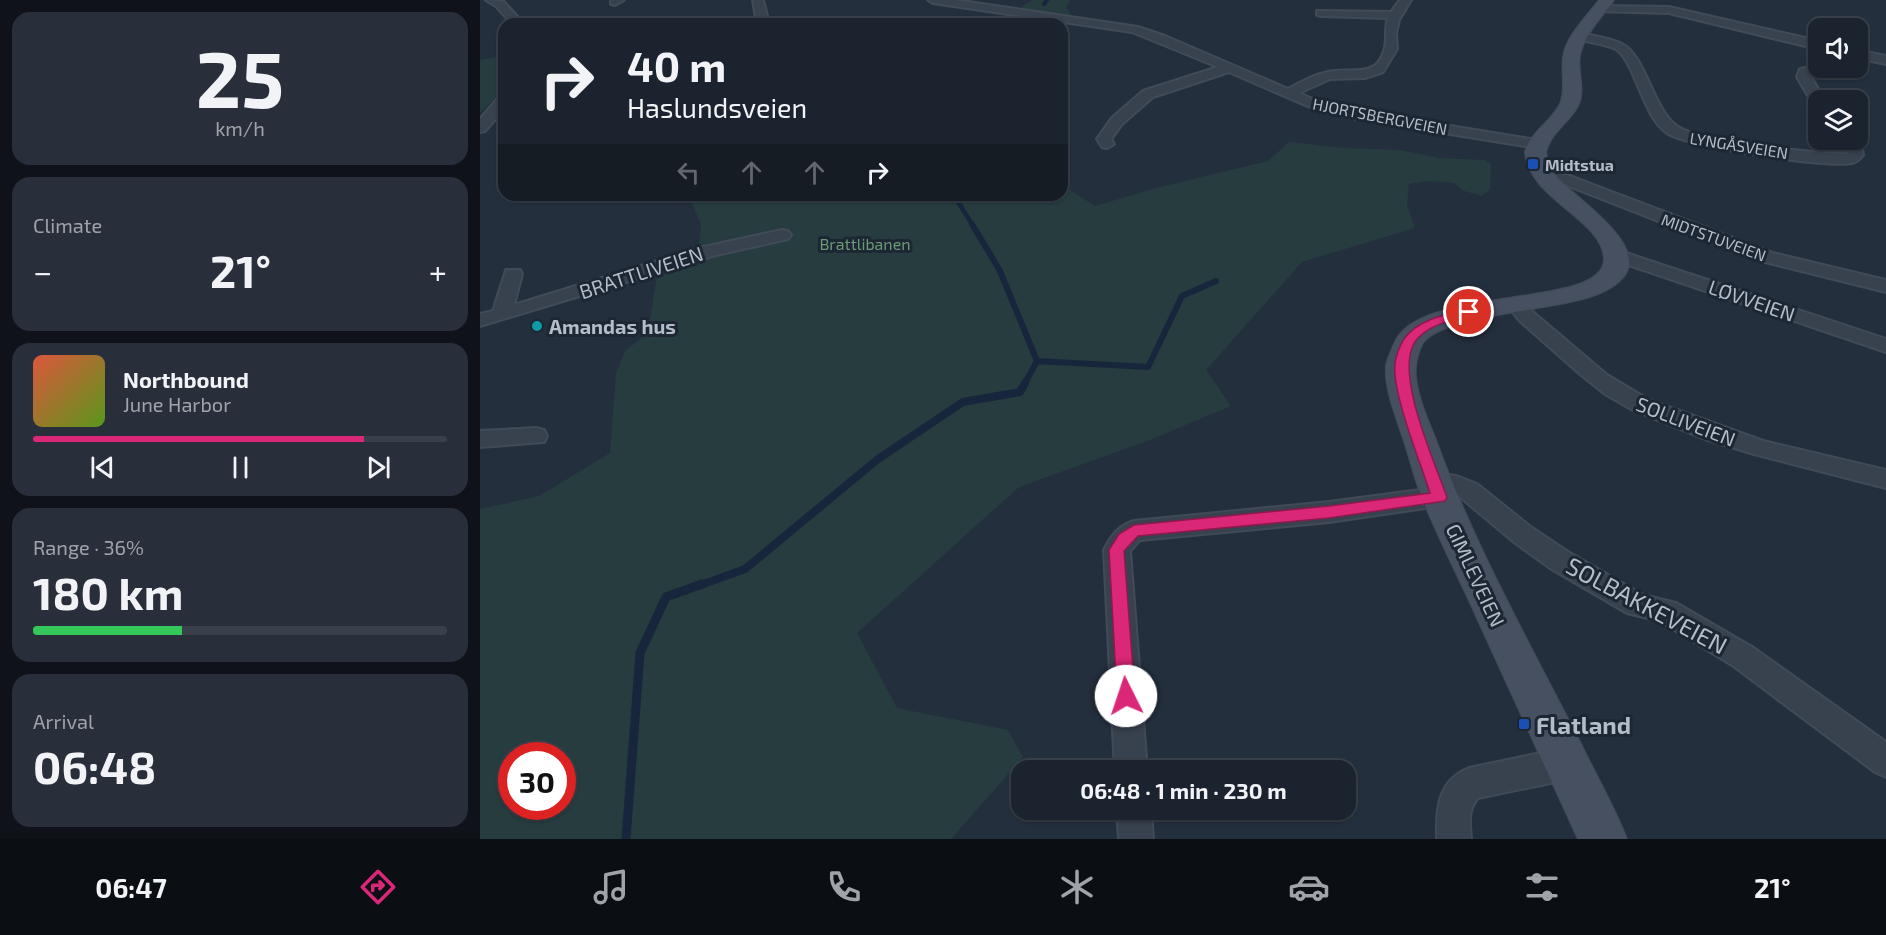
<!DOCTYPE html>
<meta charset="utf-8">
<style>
:root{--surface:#1b232e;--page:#282f3a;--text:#f1f3f6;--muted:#a0a4aa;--line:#39404a;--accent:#db2777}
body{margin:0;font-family:"Exo 2",sans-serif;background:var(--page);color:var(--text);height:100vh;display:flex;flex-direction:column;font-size:22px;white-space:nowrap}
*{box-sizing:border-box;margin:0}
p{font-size:20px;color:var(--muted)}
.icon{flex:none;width:33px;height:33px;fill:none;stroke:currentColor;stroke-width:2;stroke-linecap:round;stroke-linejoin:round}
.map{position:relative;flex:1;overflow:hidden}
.details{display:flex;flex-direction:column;gap:12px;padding:12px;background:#0f1319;width:480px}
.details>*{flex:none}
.guide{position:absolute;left:18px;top:18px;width:570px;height:183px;border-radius:18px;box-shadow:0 2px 4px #0004,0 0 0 2px var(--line);background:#1b232e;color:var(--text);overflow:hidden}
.tools{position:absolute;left:1328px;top:18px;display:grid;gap:12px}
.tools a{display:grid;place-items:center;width:60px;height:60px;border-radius:12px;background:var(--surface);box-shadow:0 2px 4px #0004,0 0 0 2px var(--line);font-size:30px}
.speed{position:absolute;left:18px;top:742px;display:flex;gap:12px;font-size:30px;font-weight:700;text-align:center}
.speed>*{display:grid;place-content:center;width:78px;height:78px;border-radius:50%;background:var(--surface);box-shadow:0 2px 4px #0004,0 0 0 2px var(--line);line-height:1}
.speed .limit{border:9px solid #d22;background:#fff;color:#111}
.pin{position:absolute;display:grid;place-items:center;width:51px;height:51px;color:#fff;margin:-26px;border:3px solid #fff;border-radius:50%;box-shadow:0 2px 6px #0007}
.me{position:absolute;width:66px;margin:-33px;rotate:356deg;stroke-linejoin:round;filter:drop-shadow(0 0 4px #0008)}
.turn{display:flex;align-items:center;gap:21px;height:126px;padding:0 30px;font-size:27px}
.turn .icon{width:78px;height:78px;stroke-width:2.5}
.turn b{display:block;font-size:42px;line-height:51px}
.lanes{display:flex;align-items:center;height:57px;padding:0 30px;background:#0003;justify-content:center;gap:30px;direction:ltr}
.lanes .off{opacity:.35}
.big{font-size:45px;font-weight:700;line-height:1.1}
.details .tile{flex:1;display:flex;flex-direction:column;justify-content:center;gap:9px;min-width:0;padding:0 21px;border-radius:18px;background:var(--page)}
.details .dial{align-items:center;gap:0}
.dial b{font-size:78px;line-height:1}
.song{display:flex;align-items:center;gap:18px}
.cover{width:72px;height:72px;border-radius:9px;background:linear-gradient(135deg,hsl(10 70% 55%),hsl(90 70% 35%))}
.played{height:6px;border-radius:3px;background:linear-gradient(90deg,var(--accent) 80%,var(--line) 80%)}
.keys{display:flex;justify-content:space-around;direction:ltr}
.heat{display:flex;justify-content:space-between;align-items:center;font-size:33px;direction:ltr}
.charge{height:9px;border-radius:4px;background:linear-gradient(90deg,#34c759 36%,var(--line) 0)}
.trip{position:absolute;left:531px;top:760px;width:345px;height:60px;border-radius:18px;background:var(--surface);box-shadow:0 2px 4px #0004,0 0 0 2px var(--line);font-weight:700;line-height:60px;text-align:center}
.tab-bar{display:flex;height:96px;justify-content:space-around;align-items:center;background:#0b0e12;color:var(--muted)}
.tab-bar .icon{width:42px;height:42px}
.tab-bar .selected{color:var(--accent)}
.tab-bar b{font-size:27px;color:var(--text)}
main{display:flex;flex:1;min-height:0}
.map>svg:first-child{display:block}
</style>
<main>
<section class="details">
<div class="tile dial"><b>25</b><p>km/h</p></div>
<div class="tile"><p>Climate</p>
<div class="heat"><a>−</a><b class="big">21°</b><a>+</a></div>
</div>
<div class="tile">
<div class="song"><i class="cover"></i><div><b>Northbound</b><p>June Harbor</p></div></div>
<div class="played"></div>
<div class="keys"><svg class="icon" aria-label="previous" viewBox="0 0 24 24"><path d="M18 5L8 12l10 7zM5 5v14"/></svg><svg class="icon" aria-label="pause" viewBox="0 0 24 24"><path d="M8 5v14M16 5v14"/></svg><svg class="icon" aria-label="next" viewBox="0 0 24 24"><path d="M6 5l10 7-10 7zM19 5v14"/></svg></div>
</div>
<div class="tile"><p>Range · 36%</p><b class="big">180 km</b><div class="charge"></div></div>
<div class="tile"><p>Arrival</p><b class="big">06:48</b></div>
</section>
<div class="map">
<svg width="1406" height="839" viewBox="0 0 1406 839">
<rect width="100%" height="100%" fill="#242f3e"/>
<!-- green -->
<g fill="#263c3f" fill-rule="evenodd">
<polygon points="552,0 590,0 586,8 593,17 565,21 560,24 518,24"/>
<polygon points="24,56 24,89 0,113 0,60"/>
<path d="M809,142L865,148L920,150L959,158L1004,160L1011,164L1010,189L1002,196L984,191L974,183L948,181L929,184L927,205L935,228L822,262L726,370L751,406L670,440L539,487L377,633L417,708L528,730L543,757L471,839H0V509L59,496L130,453L136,373L145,351L168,333L177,275L219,247L221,224L208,195H582V185L615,206L676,188L788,161ZM32,756H82V807H32Z"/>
</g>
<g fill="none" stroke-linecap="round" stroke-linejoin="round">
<!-- stream-far4 -->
<polyline stroke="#17263c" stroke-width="4" points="564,4 567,0"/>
<!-- stream-far3 -->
<polyline stroke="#17263c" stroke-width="4.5" points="474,195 493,226"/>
<!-- stream-far2 -->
<g stroke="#17263c" stroke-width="6">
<polyline points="492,224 520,271 557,361"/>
<polyline points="544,385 557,361 668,367 702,296 736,281"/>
</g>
<!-- stream-far1 -->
<polyline stroke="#17263c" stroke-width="8" points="218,586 265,569 398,459 483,402 540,392 545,383"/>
<!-- stream -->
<polyline stroke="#17263c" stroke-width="9" points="146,839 160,653 186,597 222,584"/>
<defs>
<g id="street">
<polygon points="6,0 24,2 44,24 32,24 16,6"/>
<polygon points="131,0 144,0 135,5 131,4"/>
<polygon points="273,0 283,0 289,24 277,24"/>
<path d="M448,0H475L658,27L685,36L808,89C821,82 833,75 848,72C869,67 896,79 904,51C908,40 904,29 908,18L841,16L837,15V11L911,12L920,0H931L919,20L916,33L917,49L903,72L885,78L850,79L819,93L841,103L877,111L1057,140L1064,144L1057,148L877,119L837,110L749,72L673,97L642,124L631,139L634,144L627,148L622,147L617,139L632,118L663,91L738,67L652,32L453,3Z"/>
<polygon points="1120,6 1189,7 1338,41 1338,49 1189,13 1116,11 1116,7"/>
<path d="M1102,33C1115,37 1131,38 1142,44C1164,54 1173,106 1194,124C1214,143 1329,152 1361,154H1368V148L1363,140H1377L1382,148L1383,155C1379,159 1378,162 1372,163C1346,168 1208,147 1187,133C1162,117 1155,58 1134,48C1123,44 1109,42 1098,39L1096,37Z"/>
<polygon points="1377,50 1406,56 1406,64 1377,58"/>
<polygon points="1338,66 1362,68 1356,72 1330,75 1344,100 1338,100 1338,105 1333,104 1317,77 1320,69"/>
<polygon points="24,96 24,109 5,131 0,132 0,119 19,97"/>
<polygon points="1066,172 1090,176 1293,253 1406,280 1406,292 1281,261 1081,183 1060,180 1058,177"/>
<polygon points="302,230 308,231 311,235 308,239 232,256 0,326 0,314 13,311 26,270 40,270 42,274 34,305 219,248"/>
<polygon points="1137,250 1406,339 1406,352 1131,259 1128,255 1131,251"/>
<polygon points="1037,299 1044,301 1054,313 1127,375 1169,400 1283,441 1406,470 1406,488 1274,454 1225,439 1153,410 1125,394 1100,374 1040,321 1027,305 1030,301"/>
<polygon points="56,428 64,430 67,436 64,442 0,447 0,431"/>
<path d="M954,473L976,476L997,484L1052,528L1088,552L1163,595L1196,603L1272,647L1406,742V777L1395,772L1252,665L1180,621L1147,613L1070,568L1034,542L979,496L969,493L971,497L968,504L959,506L849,522L660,540L650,551L667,771H635L624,550C631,536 638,526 654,521L849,502L948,489L942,482L945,476Z"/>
<path d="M1085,748L1096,753L1101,764L1096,775L1085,780L998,798C987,811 990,824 991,839H957C956,809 958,780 989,768Z"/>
<polygon points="637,810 671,810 673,839 639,839"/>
</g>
<path id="secondary" d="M1119,0H1134C1123,16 1104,35 1100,55C1097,72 1106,90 1098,106C1089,123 1071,132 1066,152C1067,159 1069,167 1074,173C1096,203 1200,260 1118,294C1081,310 961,315 943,343C940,348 937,359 936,365C933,387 948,420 956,440C994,545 1050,644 1101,744C1116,775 1134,806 1147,839H1098C1066,768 1033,698 1001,627C982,584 960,542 942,498C935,480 930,460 924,441C917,420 904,388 906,366C907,359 911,351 914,344C937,284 1125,310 1124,259C1123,219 1048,199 1045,152C1051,131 1071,122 1080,104C1086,90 1081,73 1083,58C1085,37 1107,16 1119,0Z"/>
</defs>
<!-- street casing -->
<use href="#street" stroke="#414a57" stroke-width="4"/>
<!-- secondary casing -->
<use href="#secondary" stroke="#414a57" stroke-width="2"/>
<!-- street -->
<use href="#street" fill="#38414e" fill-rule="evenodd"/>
<!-- secondary -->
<use href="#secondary" fill="#465061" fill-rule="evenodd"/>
</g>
<!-- route -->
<path fill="#db2777" stroke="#8e194d" stroke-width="1.5" d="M989,309L993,310V315C974,320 947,324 935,342C914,373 955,463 967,497L965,501L849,518L658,536L644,551L655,696L652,702L646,704L639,702L637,696L629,550L639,534L654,525L849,506L950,493C941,464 912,393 915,365C915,358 920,345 924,339C938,319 967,314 989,309Z"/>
<!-- markers -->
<g fill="#1a4fb4" stroke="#1d2633" stroke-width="2">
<rect x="1047" y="158" width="12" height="12" rx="3"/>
<rect x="1038" y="718" width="12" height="12" rx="3"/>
</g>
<circle fill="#0f9aa8" stroke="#1d2633" stroke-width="2" cx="57" cy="326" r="6"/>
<g text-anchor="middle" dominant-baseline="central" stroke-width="6" stroke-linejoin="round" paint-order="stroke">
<!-- far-street labels -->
<g font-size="16" fill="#b4bcc9" stroke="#1d2633">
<text transform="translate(900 116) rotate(11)">HJORTSBERGVEIEN</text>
<text transform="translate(1259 145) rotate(9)">LYNGÅSVEIEN</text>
<text transform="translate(1234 237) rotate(20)">MIDTSTUVEIEN</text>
</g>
<!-- far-poi labels -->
<g font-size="16" font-weight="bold" fill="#b4bcc9" stroke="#1d2633" text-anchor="start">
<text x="1065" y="164">Midtstua</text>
</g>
<!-- far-park labels -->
<g font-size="16" fill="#6b9a76" stroke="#1d2633">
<text x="385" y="243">Brattlibanen</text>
</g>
<!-- street labels -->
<g font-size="20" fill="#b4bcc9" stroke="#1d2633">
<text transform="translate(161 272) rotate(-18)">BRATTLIVEIEN</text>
<text transform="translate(1272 300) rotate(19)">LØVVEIEN</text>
<text transform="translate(1206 421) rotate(21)">SOLLIVEIEN</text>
<text transform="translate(996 575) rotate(65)">GIMLEVEIEN</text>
</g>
<!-- poi labels -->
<g font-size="20" font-weight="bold" fill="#b4bcc9" stroke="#1d2633" text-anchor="start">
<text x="69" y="326">Amandas hus</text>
</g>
<!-- near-street labels -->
<g font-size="24" fill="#b4bcc9" stroke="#1d2633">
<text transform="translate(1167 605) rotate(28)">SOLBAKKEVEIEN</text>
</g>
<!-- near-poi labels -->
<g font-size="24" font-weight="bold" fill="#b4bcc9" stroke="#1d2633" text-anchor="start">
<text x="1056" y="724">Flatland</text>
</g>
</g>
</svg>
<div class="tools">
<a><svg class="icon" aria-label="sound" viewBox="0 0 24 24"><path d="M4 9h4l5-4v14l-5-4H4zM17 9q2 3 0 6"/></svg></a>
<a><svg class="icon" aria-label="layers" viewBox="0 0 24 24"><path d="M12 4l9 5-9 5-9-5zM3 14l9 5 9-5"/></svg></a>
</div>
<div class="speed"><div class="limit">30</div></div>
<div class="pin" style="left:989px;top:312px;background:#d93025"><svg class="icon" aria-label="arrive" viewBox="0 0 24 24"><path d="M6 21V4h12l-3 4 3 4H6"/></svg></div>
<svg class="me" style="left:646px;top:696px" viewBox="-20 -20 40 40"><circle r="19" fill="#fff"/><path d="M0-13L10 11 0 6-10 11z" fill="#db2777"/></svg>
<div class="trip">06:48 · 1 min · 230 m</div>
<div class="guide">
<div class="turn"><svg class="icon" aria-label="right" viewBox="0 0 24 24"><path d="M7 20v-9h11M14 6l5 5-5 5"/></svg><div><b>40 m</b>Haslundsveien</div></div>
<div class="lanes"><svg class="icon off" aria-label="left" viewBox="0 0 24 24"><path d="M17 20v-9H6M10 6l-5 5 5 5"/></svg><svg class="icon off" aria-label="ahead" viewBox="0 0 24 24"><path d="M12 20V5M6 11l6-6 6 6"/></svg><svg class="icon off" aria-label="ahead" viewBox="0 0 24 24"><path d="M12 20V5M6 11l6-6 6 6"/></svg><svg class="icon" aria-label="right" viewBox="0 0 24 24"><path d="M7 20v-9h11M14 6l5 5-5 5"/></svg></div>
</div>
</div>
</main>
<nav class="tab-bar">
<b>06:47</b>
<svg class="icon selected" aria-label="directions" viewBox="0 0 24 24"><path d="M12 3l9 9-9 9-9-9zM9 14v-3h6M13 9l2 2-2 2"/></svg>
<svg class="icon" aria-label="music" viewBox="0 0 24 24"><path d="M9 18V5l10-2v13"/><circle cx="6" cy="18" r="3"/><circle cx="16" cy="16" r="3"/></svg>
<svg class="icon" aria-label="phone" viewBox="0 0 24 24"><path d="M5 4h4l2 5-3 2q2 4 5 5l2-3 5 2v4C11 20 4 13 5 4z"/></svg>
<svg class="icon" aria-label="climate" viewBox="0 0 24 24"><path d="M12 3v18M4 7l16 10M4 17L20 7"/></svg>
<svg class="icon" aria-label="car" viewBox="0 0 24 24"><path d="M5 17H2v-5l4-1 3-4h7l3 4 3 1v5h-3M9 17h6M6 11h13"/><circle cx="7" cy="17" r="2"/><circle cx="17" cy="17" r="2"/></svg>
<svg class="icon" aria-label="filters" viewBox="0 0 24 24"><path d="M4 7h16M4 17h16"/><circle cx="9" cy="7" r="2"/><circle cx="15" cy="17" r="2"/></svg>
<b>21°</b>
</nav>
